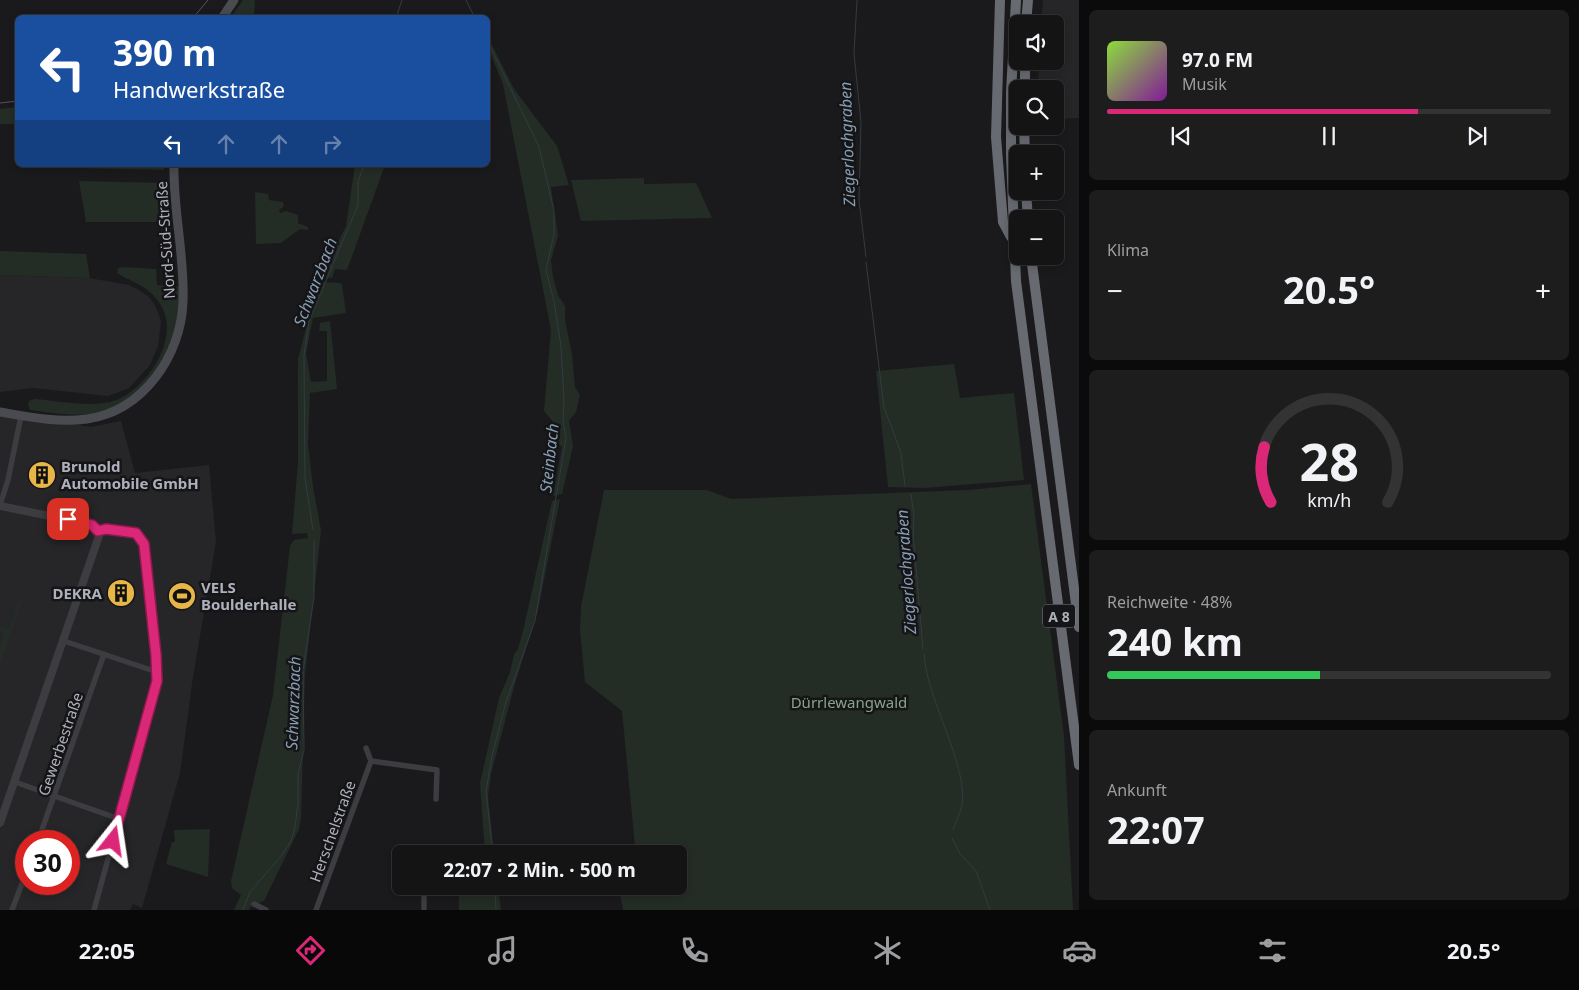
<!DOCTYPE html>
<html lang="de">
<meta charset="utf-8">
<style>
:root{--surface:#141415;--page:#1d1d1e;--text:#f1f3f6;--muted:#9d9ea0;--line:#333334;--accent:#db2777}
body{margin:0;font-family:"Noto Sans",sans-serif;background:var(--page);color:var(--text);height:100vh;display:flex;flex-direction:column;font-size:19px;white-space:nowrap}
*{box-sizing:border-box;margin:0}
p{font-size:16px;color:var(--muted)}
.icon{flex:none;width:28px;height:28px;fill:none;stroke:currentColor;stroke-width:2;stroke-linecap:round;stroke-linejoin:round}
.map{position:relative;flex:1;overflow:hidden}
.details{display:flex;flex-direction:column;gap:10px;padding:10px;background:#0b0b0c;width:500px}
.details>*{flex:none}
.top-card{position:absolute;left:15px;top:15px;width:475px;height:152px;border-radius:8px;box-shadow:0 2px 8px #0003,0 0 0 1px var(--line);background:#1a4fa0;color:#fff;overflow:hidden}
.buttons{position:absolute;left:1009px;top:15px;display:grid;gap:10px}
.buttons a{display:grid;place-items:center;width:55px;height:55px;border-radius:8px;background:var(--surface);box-shadow:0 2px 8px #0003,0 0 0 1px var(--line);font-size:25px}
.speed{position:absolute;left:15px;top:830px;display:flex;gap:10px;font-size:25px;font-weight:700;text-align:center}
.speed>*{display:grid;place-content:center;width:65px;height:65px;border-radius:50%;background:var(--surface);box-shadow:0 2px 8px #0003,0 0 0 1px var(--line);line-height:1}
.speed .limit{border:8px solid #d22;background:#fff;color:#111}
.pin{position:absolute;display:grid;place-items:center;width:42px;height:42px;color:#fff;margin:-21px;border-radius:10px;box-shadow:0 2px 8px #0006}
.me{position:absolute;width:55px;margin:-28px;rotate:15deg;stroke-linejoin:round;filter:drop-shadow(0 0 4px #0008)}
.turn{display:flex;align-items:center;gap:18px;height:105px;padding:0 15px;font-size:22px}
.turn .icon{width:65px;height:65px;stroke-width:2.5}
.turn b{display:block;font-size:35px;line-height:42px}
.lanes{display:flex;align-items:center;height:48px;padding:0 15px;background:#0003;justify-content:center;gap:25px;direction:ltr}
.lanes .off{opacity:.35}
.big{font-size:38px;font-weight:700;line-height:1.1}
.details .card{flex:1;display:flex;flex-direction:column;justify-content:center;gap:8px;min-width:0;padding:0 18px;border-radius:8px;background:var(--page)}
.details .dial{align-items:center;gap:0}
.dial svg{height:130px;overflow:visible;fill:none;stroke:var(--line);stroke-width:7;stroke-linecap:round;text-anchor:middle}
.dial text{fill:var(--text);stroke:none}
.song{display:flex;align-items:center;gap:15px}
.cover{width:60px;height:60px;border-radius:8px;background:linear-gradient(135deg,hsl(90 70% 55%),hsl(290 70% 35%))}
.played{height:5px;border-radius:2px;background:linear-gradient(90deg,var(--accent) 70%,var(--line) 70%)}
.keys{display:flex;justify-content:space-around;direction:ltr}
.heat{display:flex;justify-content:space-between;align-items:center;font-size:28px;direction:ltr}
.charge{height:8px;border-radius:4px;background:linear-gradient(90deg,#34c759 48%,var(--line) 0)}
.trip{position:absolute;left:392px;top:845px;width:295px;height:50px;border-radius:8px;background:var(--surface);box-shadow:0 2px 8px #0003,0 0 0 1px var(--line);font-weight:700;line-height:50px;text-align:center}
.dock{display:flex;height:80px;justify-content:space-around;align-items:center;background:#080808;color:var(--muted)}
.dock .icon{width:35px;height:35px}
.dock .active{color:var(--accent)}
.dock b{font-size:22px;color:var(--text)}
main{display:flex;flex:1;min-height:0}
.map>svg:first-child{display:block}
</style>
<main>
<div class="map">
<svg width="1079" height="910" viewBox="0 0 1079 910">
<rect width="100%" height="100%" fill="#1a1a1c"/>
<!-- built -->
<g fill="#262629" fill-rule="evenodd">
<polygon points="1043,0 1079,0 1079,118 1055,119 1055,89 1038,89 1039,61 1055,61 1055,24 1041,24"/>
<polygon points="0,275 89,278 129,285 139,290 149,297 156,307 161,321 158,346 150,365 129,388 108,396 33,388 0,392"/>
<path d="M0,413L91,427L121,421L135,473L209,465L216,542L193,677L180,773L142,908L133,904L130,910H0ZM26,841H69V884H26Z"/>
</g>
<!-- green -->
<g fill="#242c26">
<polygon points="243,0 255,0 254,17 231,17"/>
<polygon points="488,37 514,89 557,146 569,185 551,187 558,236 551,260 553,277 558,295 565,306 565,320 572,354 575,387 580,395 576,412 569,421 573,446 562,494 553,496 562,447 554,440 554,423 544,411 551,330 503,84 488,48"/>
<polygon points="17,107 17,124 0,124 0,109"/>
<polygon points="76,165 165,165 164,170 77,168"/>
<polygon points="355,165 385,165 347,270 335,269 332,278 321,277 346,226"/>
<polygon points="644,178 644,184 696,183 712,218 581,221 571,180"/>
<polygon points="79,181 164,183 167,222 86,222"/>
<polygon points="255,192 268,194 269,200 283,202 284,206 279,210 280,213 286,211 298,215 298,223 308,227 308,230 300,229 281,243 256,244"/>
<polygon points="0,251 86,254 90,278 0,275"/>
<path d="M122,267L156,269L157,285L180,287C180,297 181,308 179,318C173,356 140,405 99,413C76,417 53,413 30,410L28,405L29,401L35,399C58,401 97,409 119,399C151,384 183,333 158,301C148,286 132,282 117,273L118,268Z"/>
<polygon points="318,282 340,283 342,285 346,313 313,318 306,354 311,382 327,381 327,331 319,331 320,323 330,321 337,389 310,393 308,443 313,487 321,530 305,675 301,818 299,829 264,901 250,907 249,910 234,910 241,895 232,888 231,881 273,695 290,546 294,540 308,538 307,533 292,534 298,463 298,359"/>
<polygon points="954,364 960,398 1014,393 1024,480 924,488 888,487 876,371"/>
<polygon points="1031,484 1064,736 1073,910 623,910 619,886 679,886 679,854 629,854 635,846 622,711 585,682 580,631 581,607 604,490 707,490 731,499 968,490"/>
<polygon points="560,499 538,610 514,687 491,774 488,796 494,854 485,854 480,783 499,698 510,672 514,654 518,649 523,631 552,501"/>
<polygon points="19,601 22,601 0,664 0,646 4,634 0,632 0,627 9,630"/>
<polygon points="210,829 208,877 166,864 172,842 175,842 174,830"/>
<polygon points="459,886 498,886 501,910 459,910"/>
</g>
<g fill="none" stroke-linecap="round" stroke-linejoin="round">
<!-- stream -->
<g stroke="#333b42" stroke-width="1">
<polyline points="466,0 475,18"/>
<polyline points="857,0 854,54 861,122 859,200 866,257"/>
<polyline points="396,18 402,0"/>
<polyline points="488,42 539,147 554,211 554,234 546,270 554,301 561,346 564,401 563,422 566,438 535,621 506,702 492,756 486,791 493,854"/>
<polyline points="866,262 884,407 901,453 905,486"/>
<polyline points="911,494 914,516 913,534 923,649"/>
<polyline points="313,530 305,478 304,355 309,321 358,205 358,182 364,165"/>
<path d="M924,654C927,701 968,764 962,805C960,813 956,822 953,830"/>
<polyline points="952,838 960,854 976,871 990,910"/>
<polyline points="495,886 496,910"/>
<polyline points="243,910 250,892 281,856 291,841 295,827 298,804 298,774 304,750 303,671 314,597 314,540"/>
</g>
<!-- minor -->
<g stroke="#3c3c41" stroke-width="5.5">
<polyline points="0,505 8,480 21,416"/>
<polyline points="64,641 157,672"/>
<polyline points="366,748 371,761"/>
<polyline points="371,761 437,770 436,799"/>
<polyline points="15,782 119,819"/>
<polyline points="38,841 104,654"/>
<polyline points="427,854 429,853"/>
<polyline points="254,904 266,910"/>
<polyline points="12,910 26,873"/>
<path d="M94,910L157,681L156,655L142,538C133,530 109,527 98,531"/>
<polyline points="316,910 371,761"/>
<polyline points="424,910 424,886"/>
</g>
<!-- tertiary -->
<polyline stroke="#3c3c41" stroke-width="8" points="0,506 89,524 96,528 99,536 0,823"/>
<!-- secondary -->
<g stroke="#4a4b51" stroke-width="9">
<polyline points="222,18 234,0"/>
<path d="M0,412C29,417 58,423 87,419C143,411 181,356 183,302C185,256 173,211 174,165"/>
</g>
<!-- motorway -->
<g stroke="#686a72" stroke-width="10">
<polyline points="1000,0 996,137 1003,222 1011,237"/>
<polyline points="1016,0 1011,93 1011,155 1016,281 1079,765"/>
<polyline points="1026,24 1028,0"/>
<polyline points="1025,89 1025,61"/>
<polyline points="1024,126 1025,154"/>
<polyline points="1026,191 1028,219"/>
<polyline points="1031,256 1079,627"/>
</g>
<!-- tram -->
<g stroke="#53545a" stroke-width="1">
<polyline points="193,18 208,0"/>
<polyline points="0,103 18,101"/>
</g>
</g>
<g fill="none" stroke-linecap="round" stroke-linejoin="round">
<defs>
<polyline id="route" points="68,519 92,525 98,531 106,529 136,533 144,544 156,655 157,681 113,841"/>
</defs>
<!-- route casing -->
<use href="#route" stroke="#8e194d" stroke-width="12"/>
<!-- route -->
<use href="#route" stroke="#db2777" stroke-width="9"/>
</g>
<!-- icons -->
<defs>
<symbol id="building-disc" viewBox="-11 -11 22 22"><circle r="9.5" fill="#e8b647" stroke="#151518"/><path d="M-4-6H4V6H1V3H-1V6H-4ZM-2.5-4.3h1.7v1.8h-1.7ZM.8-4.3h1.7v1.8H.8ZM-2.5-1h1.7V.8h-1.7ZM.8-1h1.7V.8H.8Z" fill="#111"/></symbol>
<symbol id="stadium-disc" viewBox="-11 -11 22 22"><circle r="9.5" fill="#e8b647" stroke="#151518"/><path d="M0-5a6.5 5 0 1 0 0 10a6.5 5 0 1 0 0-10ZM-3.5-1.8h7v3.6h-7Z" fill="#111"/></symbol>
</defs>
<g fill-rule="evenodd">
<use href="#building-disc" x="26" y="459" width="32" height="32"/>
<use href="#building-disc" x="105" y="577" width="32" height="32"/>
<use href="#stadium-disc" x="166" y="580" width="32" height="32"/>
</g>
<g text-anchor="middle" dominant-baseline="central" stroke-width="5" stroke-linejoin="round" paint-order="stroke">
<!-- shield labels -->
<rect fill="#151518" stroke="#80828a" stroke-width="1" x="1043" y="604.5" width="32" height="23" rx="4"/>
<g font-size="14" font-weight="bold" fill="#aeb1bb">
<text x="1059" y="616">A 8</text>
</g>
<!-- street labels -->
<g font-size="15" fill="#aeb1bb" stroke="#151518">
<text transform="translate(165 240) rotate(-94)">Nord-Süd-Straße</text>
<text transform="translate(60 744) rotate(-71)">Gewerbestraße</text>
<text transform="translate(332 831) rotate(-70)">Herschelstraße</text>
</g>
<!-- poi labels -->
<g font-size="15" font-weight="bold" fill="#aeb1bb" stroke="#151518" text-anchor="start">
<text x="61" y="466">Brunold<tspan x="61" dy="17">Automobile GmbH</tspan></text>
<text x="201" y="587">VELS<tspan x="201" dy="17">Boulderhalle</tspan></text>
<text x="102" y="593" text-anchor="end">DEKRA</text>
</g>
<!-- park labels -->
<g font-size="15" fill="#86a589" stroke="#151518">
<text x="849" y="702">Dürrlewangwald</text>
</g>
<!-- water labels -->
<g font-size="16" font-style="italic" fill="#879eb3" stroke="#151518">
<text transform="translate(847 144) rotate(-92)">Ziegerlochgraben</text>
<text transform="translate(315 282) rotate(-69)">Schwarzbach</text>
<text transform="translate(549 458) rotate(-84)">Steinbach</text>
<text transform="translate(906 572) rotate(-94)">Ziegerlochgraben</text>
<text transform="translate(293 703) rotate(-88)">Schwarzbach</text>
</g>
</g>
</svg>
<div class="buttons">
<a><svg class="icon" aria-label="sound" viewBox="0 0 24 24"><path d="M4 9h4l5-4v14l-5-4H4zM17 9q2 3 0 6"/></svg></a>
<a><svg class="icon" aria-label="search" viewBox="0 0 24 24"><circle cx="10" cy="10" r="6"/><path d="M15 15l6 6"/></svg></a>
<a>+</a>
<a>−</a>
</div>
<div class="speed"><div class="limit">30</div></div>
<div class="pin" style="left:68px;top:519px;background:#d93025"><svg class="icon" aria-label="arrive" viewBox="0 0 24 24"><path d="M6 21V4h12l-3 4 3 4H6"/></svg></div>
<svg class="me" style="left:113px;top:841px" viewBox="-20 -20 40 40"><path d="M0-17L14 15 0 8-14 15z" fill="#db2777" stroke="#fff" stroke-width="4"/></svg>
<div class="trip">22:07 · 2 Min. · 500 m</div>
<div class="top-card">
<div class="turn"><svg class="icon" aria-label="left" viewBox="0 0 24 24"><path d="M17 20v-9H6M10 6l-5 5 5 5"/></svg><div><b>390 m</b>Handwerkstraße</div></div>
<div class="lanes"><svg class="icon" aria-label="left" viewBox="0 0 24 24"><path d="M17 20v-9H6M10 6l-5 5 5 5"/></svg><svg class="icon off" aria-label="ahead" viewBox="0 0 24 24"><path d="M12 20V5M6 11l6-6 6 6"/></svg><svg class="icon off" aria-label="ahead" viewBox="0 0 24 24"><path d="M12 20V5M6 11l6-6 6 6"/></svg><svg class="icon off" aria-label="right" viewBox="0 0 24 24"><path d="M7 20v-9h11M14 6l5 5-5 5"/></svg></div>
</div>
</div>
<section class="details">
<div class="card">
<div class="song"><i class="cover"></i><div><b>97.0 FM</b><p>Musik</p></div></div>
<div class="played"></div>
<div class="keys"><svg class="icon" aria-label="previous" viewBox="0 0 24 24"><path d="M18 5L8 12l10 7zM5 5v14"/></svg><svg class="icon" aria-label="pause" viewBox="0 0 24 24"><path d="M8 5v14M16 5v14"/></svg><svg class="icon" aria-label="next" viewBox="0 0 24 24"><path d="M6 5l10 7-10 7zM19 5v14"/></svg></div>
</div>
<div class="card"><p>Klima</p>
<div class="heat"><a>−</a><b class="big">20.5°</b><a>+</a></div>
</div>
<div class="card dial"><svg viewBox="0 0 100 80">
<path d="M14 69A42 42 0 1 1 86 69"/>
<path d="M14 69A42 42 0 0 1 10 35" stroke="#db2777"/>
<text x="50" y="56" font-size="32" font-weight="700">28</text>
<text x="50" y="72" font-size="11">km/h</text>
</svg></div>
<div class="card"><p>Reichweite · 48%</p><b class="big">240 km</b><div class="charge"></div></div>
<div class="card"><p>Ankunft</p><b class="big">22:07</b></div>
</section>
</main>
<nav class="dock">
<b>22:05</b>
<svg class="icon active" aria-label="directions" viewBox="0 0 24 24"><path d="M12 3l9 9-9 9-9-9zM9 14v-3h6M13 9l2 2-2 2"/></svg>
<svg class="icon" aria-label="music" viewBox="0 0 24 24"><path d="M9 18V5l10-2v13"/><circle cx="6" cy="18" r="3"/><circle cx="16" cy="16" r="3"/></svg>
<svg class="icon" aria-label="phone" viewBox="0 0 24 24"><path d="M5 4h4l2 5-3 2q2 4 5 5l2-3 5 2v4C11 20 4 13 5 4z"/></svg>
<svg class="icon" aria-label="climate" viewBox="0 0 24 24"><path d="M12 3v18M4 7l16 10M4 17L20 7"/></svg>
<svg class="icon" aria-label="car" viewBox="0 0 24 24"><path d="M5 17H2v-5l4-1 3-4h7l3 4 3 1v5h-3M9 17h6M6 11h13"/><circle cx="7" cy="17" r="2"/><circle cx="17" cy="17" r="2"/></svg>
<svg class="icon" aria-label="filters" viewBox="0 0 24 24"><path d="M4 7h16M4 17h16"/><circle cx="9" cy="7" r="2"/><circle cx="15" cy="17" r="2"/></svg>
<b>20.5°</b>
</nav>
